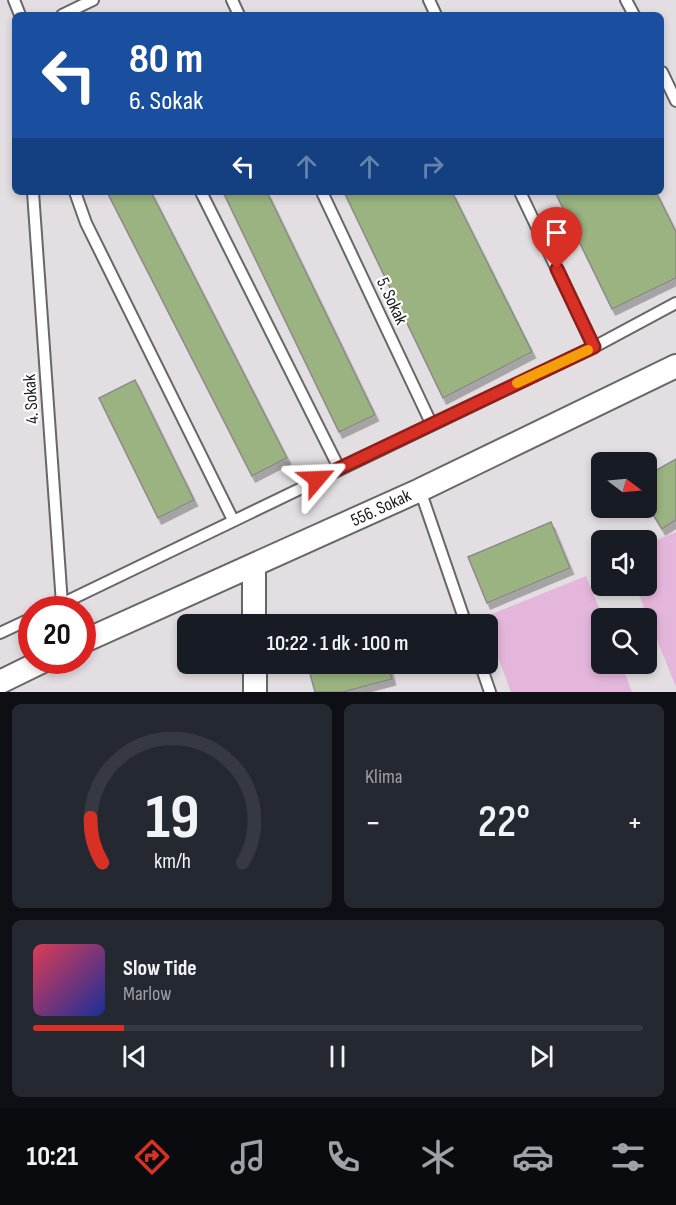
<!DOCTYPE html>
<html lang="tr">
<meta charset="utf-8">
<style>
:root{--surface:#171b24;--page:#242831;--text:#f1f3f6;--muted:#9ea1a6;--line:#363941;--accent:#d93025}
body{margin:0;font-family:"Sofia Sans Condensed",sans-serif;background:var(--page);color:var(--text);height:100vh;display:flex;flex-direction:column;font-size:22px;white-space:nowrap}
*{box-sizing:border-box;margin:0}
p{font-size:20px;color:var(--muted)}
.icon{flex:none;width:33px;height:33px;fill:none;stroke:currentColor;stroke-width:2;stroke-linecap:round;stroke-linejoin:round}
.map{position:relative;height:692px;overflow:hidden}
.panel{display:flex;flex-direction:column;gap:12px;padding:12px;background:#0d0f14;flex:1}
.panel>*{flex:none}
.hud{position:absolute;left:12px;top:12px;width:652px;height:183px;border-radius:9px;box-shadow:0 3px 9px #0003;background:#1a4fa0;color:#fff;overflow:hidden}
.needle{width:39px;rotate:106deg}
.tools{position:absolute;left:591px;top:452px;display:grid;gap:12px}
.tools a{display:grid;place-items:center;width:66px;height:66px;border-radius:9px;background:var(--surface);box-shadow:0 3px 9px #0003;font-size:30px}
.speed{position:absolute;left:18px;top:596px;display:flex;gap:12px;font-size:30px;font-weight:700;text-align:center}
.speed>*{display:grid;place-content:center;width:78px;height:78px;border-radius:50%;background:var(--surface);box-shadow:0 3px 9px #0003;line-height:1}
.speed .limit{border:9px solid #d22;background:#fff;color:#111}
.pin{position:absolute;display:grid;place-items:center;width:51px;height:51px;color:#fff;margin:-62px -26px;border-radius:50% 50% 50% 0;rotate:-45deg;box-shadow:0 0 6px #0007}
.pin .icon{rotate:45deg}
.me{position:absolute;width:66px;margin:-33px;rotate:64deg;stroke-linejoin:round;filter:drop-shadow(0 0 4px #0008)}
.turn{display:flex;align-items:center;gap:21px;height:126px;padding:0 18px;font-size:27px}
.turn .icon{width:78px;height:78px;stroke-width:2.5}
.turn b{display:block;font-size:42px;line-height:51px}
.lanes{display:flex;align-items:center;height:57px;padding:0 18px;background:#0003;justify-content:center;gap:30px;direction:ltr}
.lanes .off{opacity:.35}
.big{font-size:45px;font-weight:600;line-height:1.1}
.panel .tile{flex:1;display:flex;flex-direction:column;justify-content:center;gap:9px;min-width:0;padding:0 21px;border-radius:9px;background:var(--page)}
.panel .dial{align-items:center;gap:0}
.dial svg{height:156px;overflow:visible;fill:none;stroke:var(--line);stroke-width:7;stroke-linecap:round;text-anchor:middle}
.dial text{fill:var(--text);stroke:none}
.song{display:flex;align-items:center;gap:18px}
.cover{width:72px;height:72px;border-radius:9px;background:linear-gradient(135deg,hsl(350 70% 55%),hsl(230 70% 35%))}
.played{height:6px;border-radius:3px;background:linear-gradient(90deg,var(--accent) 15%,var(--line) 15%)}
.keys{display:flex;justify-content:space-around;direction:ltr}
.heat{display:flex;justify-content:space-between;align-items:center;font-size:33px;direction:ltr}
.panel .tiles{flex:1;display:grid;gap:12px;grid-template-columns:1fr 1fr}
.tile:last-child{grid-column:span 2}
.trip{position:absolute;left:177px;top:614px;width:321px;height:60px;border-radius:9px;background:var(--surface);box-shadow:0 3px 9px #0003;font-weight:600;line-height:60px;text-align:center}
.menu{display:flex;height:96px;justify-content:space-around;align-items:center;background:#090b0e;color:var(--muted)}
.menu .icon{width:42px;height:42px}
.menu .current{color:var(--accent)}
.menu b{font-size:27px;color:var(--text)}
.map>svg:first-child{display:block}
</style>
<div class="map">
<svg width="676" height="692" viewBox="0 0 676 692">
<defs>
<filter id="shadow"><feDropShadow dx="3.5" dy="6" stdDeviation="0" flood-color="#0004"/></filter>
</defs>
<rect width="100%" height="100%" fill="#e2dee1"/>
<!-- green -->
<g fill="#e5b6dc">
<polygon points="676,532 676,687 635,585 646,585 647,544"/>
<polygon points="586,576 603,618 602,663 621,663 632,692 511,692 488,631 488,624 482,618"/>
</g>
<!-- building -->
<g fill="#9ab381" stroke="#8b8c89" stroke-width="1.5" filter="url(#shadow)">
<polygon points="107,192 151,192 287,458 252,476"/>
<polygon points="223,192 267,192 375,415 339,432"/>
<polygon points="344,192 452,192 532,352 443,398"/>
<polygon points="555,192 656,192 676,232 676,278 612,309"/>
<polygon points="135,380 194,500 158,518 99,398"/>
<polygon points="676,459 676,520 662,529 646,503 646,476"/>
<polygon points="551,522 570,568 487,603 468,557"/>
<polygon points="307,663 388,663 392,679 343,692 315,692"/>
</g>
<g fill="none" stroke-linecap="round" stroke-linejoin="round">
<defs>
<g id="service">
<polyline points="14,0 20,15"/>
<polyline points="232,0 239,15"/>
<polyline points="429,0 436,15"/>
<polyline points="626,0 634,15"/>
<polyline points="62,15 93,0"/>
<polyline points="662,72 676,101"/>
<polyline points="33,192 62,604"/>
<polyline points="75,192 86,223 233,520"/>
<polyline points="201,192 339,468"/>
<polyline points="322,192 431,423"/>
<polyline points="520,192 594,347"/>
<polyline points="420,490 466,624"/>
<polyline points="51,609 594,347 676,303"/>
<polyline points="0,633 32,618"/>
<polyline points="480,663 490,692"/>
</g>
<g id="minor">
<polyline points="254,567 254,624"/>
<polyline points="82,642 420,490 676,366"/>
<polyline points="255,663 255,692"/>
<polyline points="0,682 45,660"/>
</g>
</defs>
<!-- service casing -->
<use href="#service" stroke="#696668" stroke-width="14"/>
<!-- minor casing -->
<use href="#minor" stroke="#696668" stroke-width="26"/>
<!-- service -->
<use href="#service" stroke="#fff" stroke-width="10"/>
<!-- minor -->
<use href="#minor" stroke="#fff" stroke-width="22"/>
</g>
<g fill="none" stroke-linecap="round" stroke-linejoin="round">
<defs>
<polyline id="route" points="317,479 594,347 557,269"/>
</defs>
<!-- route casing -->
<use href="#route" stroke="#8d1f18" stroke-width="15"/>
<!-- route -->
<use href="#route" stroke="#d93025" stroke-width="10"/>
<!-- slow -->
<polyline stroke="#f59e0b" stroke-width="10" points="517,383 588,350"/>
</g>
<g text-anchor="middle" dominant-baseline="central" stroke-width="4.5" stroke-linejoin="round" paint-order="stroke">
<!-- street labels -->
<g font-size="18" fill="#1d1c1d" stroke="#fff">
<text transform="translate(392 301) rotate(65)">5. Sokak</text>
<text transform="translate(31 399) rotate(-94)">4. Sokak</text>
<text transform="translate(381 508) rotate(-25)">556. Sokak</text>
</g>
</g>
</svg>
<div class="tools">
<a><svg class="needle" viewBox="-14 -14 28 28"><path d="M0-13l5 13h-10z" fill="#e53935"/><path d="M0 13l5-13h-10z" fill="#9ea1a6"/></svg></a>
<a><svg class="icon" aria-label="sound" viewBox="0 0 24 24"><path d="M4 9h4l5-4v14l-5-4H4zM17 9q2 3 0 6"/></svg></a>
<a><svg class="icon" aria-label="search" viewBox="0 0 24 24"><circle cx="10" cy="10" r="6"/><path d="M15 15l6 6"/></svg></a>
</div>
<div class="speed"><div class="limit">20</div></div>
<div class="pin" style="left:557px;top:269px;background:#d93025"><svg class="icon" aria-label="arrive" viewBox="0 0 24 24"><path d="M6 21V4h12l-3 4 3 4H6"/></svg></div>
<svg class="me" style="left:317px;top:479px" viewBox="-20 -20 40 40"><path d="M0-17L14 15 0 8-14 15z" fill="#d93025" stroke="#fff" stroke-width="4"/></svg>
<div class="trip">10:22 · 1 dk · 100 m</div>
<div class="hud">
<div class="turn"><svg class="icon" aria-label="left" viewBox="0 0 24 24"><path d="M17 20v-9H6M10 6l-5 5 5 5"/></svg><div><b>80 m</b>6. Sokak</div></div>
<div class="lanes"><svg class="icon" aria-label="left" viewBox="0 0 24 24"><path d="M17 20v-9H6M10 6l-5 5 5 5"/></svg><svg class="icon off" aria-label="ahead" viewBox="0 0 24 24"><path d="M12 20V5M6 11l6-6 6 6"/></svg><svg class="icon off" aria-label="ahead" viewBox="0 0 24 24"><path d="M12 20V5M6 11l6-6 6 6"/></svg><svg class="icon off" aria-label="right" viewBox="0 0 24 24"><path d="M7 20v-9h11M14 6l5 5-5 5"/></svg></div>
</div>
</div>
<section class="panel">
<div class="tiles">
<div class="tile dial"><svg viewBox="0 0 100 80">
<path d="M14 69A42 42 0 1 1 86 69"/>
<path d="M14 69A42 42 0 0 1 8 46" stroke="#d93025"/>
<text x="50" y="56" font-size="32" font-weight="700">19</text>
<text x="50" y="72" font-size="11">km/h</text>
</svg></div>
<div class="tile"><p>Klima</p>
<div class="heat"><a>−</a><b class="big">22°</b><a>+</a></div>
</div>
<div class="tile">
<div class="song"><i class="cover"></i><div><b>Slow Tide</b><p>Marlow</p></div></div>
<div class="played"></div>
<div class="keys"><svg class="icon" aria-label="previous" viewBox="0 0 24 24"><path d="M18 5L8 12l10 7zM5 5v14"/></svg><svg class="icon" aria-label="pause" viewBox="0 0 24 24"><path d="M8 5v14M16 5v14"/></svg><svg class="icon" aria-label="next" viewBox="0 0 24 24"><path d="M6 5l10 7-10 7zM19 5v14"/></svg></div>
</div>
</div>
</section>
<nav class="menu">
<b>10:21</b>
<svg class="icon current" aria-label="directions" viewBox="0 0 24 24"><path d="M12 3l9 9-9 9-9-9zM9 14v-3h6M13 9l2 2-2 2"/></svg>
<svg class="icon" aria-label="music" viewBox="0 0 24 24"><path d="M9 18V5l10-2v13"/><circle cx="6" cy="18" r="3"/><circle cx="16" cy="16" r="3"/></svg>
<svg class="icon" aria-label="phone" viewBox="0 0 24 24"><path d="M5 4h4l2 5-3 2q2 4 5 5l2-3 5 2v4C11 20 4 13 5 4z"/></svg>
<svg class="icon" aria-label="climate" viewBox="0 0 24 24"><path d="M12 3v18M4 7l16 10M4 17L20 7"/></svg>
<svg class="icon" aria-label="car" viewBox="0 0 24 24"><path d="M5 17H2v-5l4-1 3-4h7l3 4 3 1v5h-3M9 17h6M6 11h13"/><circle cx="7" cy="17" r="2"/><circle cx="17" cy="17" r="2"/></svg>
<svg class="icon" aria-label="filters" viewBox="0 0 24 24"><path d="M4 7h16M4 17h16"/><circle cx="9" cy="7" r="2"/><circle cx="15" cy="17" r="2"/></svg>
</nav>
